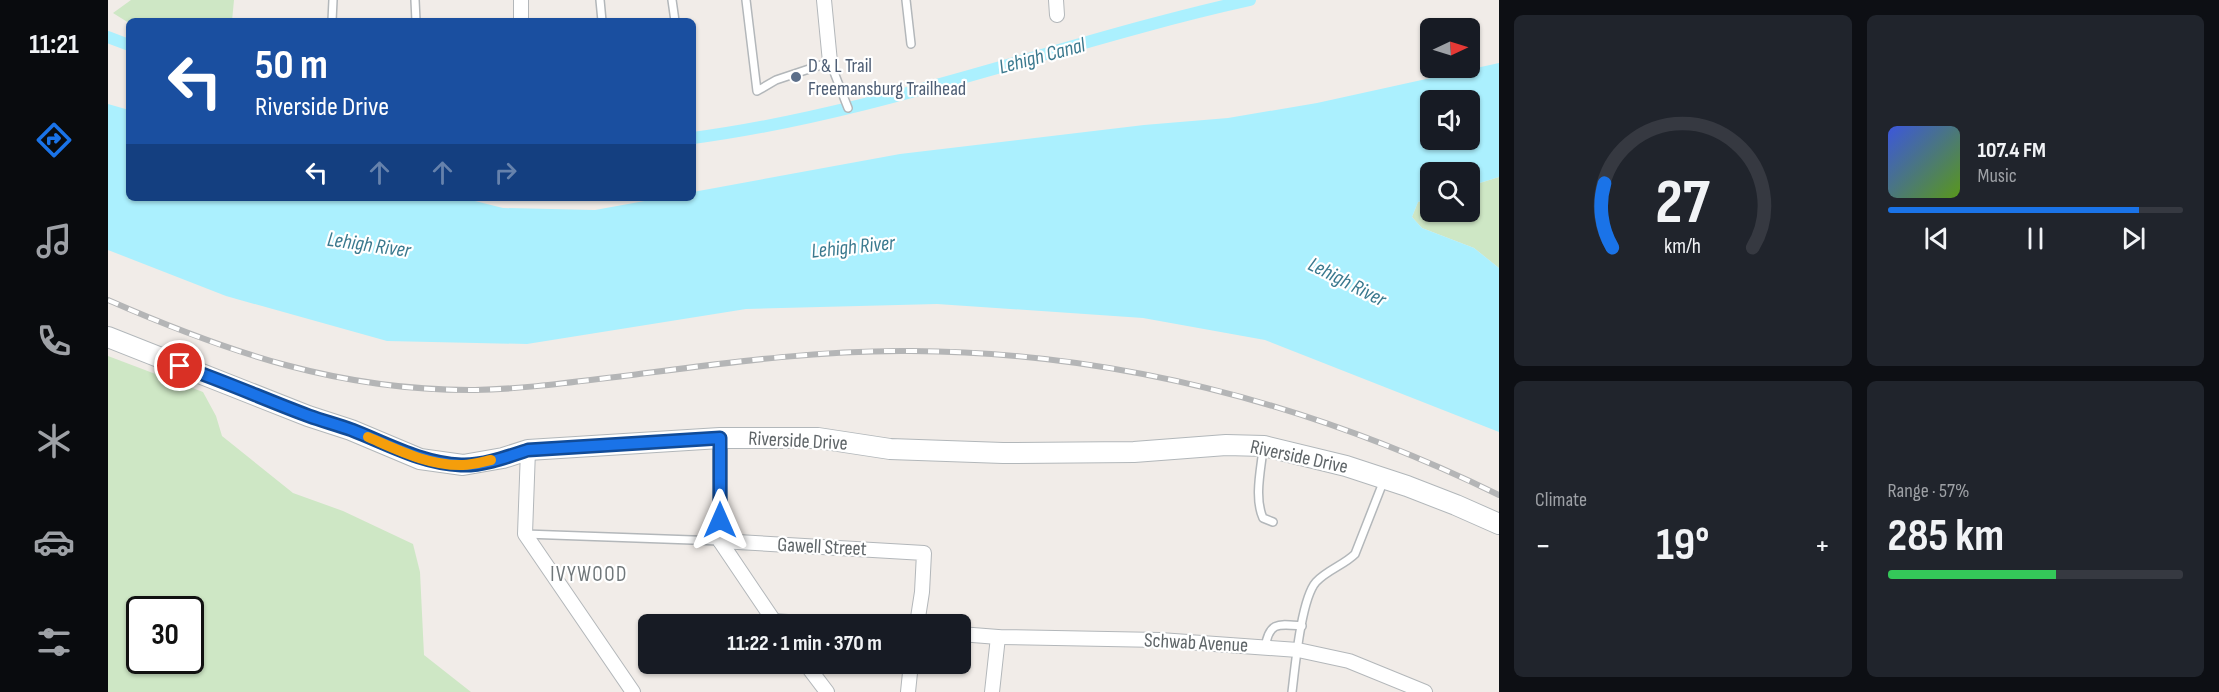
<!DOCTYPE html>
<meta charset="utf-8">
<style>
:root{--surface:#171b24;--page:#20242c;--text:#f1f3f6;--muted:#9ea1a6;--line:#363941;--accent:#1a73e8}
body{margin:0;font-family:"Sofia Sans Condensed",sans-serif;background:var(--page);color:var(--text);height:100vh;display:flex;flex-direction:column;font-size:22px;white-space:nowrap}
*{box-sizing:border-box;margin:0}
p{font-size:20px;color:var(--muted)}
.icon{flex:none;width:33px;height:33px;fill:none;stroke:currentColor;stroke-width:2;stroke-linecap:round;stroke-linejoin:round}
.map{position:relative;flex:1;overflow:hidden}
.side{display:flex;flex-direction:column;gap:15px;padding:15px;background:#0d0f14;width:720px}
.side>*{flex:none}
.banner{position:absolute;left:18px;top:18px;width:570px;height:183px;border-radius:9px;box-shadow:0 2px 4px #0004;background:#1a4fa0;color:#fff;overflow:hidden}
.needle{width:39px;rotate:86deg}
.controls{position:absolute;left:1312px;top:18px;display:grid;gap:12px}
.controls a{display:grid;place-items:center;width:60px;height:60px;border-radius:9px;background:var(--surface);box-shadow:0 2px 4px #0004;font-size:30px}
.speed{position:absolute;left:18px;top:596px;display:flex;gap:12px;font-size:30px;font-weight:700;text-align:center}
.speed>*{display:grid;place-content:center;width:78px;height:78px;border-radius:50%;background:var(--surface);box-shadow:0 2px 4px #0004;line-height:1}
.speed .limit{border:3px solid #111;border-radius:9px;background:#fff;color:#111}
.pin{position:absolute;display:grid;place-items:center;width:51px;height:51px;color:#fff;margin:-26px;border:3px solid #fff;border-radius:50%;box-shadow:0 2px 6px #0007}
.me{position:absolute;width:66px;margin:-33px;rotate:0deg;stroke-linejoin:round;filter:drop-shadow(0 0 4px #0008)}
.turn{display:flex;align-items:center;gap:21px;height:126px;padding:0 30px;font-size:27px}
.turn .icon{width:78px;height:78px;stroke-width:2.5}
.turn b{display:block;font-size:42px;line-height:51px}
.lanes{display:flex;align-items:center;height:57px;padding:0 30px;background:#0003;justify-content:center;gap:30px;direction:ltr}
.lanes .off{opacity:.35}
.big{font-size:45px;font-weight:700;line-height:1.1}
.side .widget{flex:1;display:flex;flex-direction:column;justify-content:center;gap:9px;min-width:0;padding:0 21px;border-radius:9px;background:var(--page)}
.side .dial{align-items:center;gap:0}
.dial svg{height:156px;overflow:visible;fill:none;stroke:var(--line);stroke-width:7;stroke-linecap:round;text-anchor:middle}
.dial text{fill:var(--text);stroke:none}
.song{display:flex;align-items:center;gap:18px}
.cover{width:72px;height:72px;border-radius:9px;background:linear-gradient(135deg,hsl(230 70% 55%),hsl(90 70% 35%))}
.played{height:6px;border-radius:3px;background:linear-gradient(90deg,var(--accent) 85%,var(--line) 85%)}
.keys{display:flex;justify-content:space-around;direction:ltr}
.heat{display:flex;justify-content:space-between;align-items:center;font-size:33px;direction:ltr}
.charge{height:9px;border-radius:4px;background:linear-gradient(90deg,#34c759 57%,var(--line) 0)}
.side .tiles{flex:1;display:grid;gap:15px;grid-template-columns:repeat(2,1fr)}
.trip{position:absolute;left:530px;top:614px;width:333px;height:60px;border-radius:9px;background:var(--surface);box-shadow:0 2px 4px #0004;font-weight:700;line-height:60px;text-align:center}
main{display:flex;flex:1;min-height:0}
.menu{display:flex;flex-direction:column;width:108px;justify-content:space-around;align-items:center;background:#090b0e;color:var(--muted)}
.menu .icon{width:42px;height:42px}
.menu .selected{color:var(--accent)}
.menu b{font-size:27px;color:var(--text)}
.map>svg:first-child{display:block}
</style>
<main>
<nav class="menu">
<b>11:21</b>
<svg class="icon selected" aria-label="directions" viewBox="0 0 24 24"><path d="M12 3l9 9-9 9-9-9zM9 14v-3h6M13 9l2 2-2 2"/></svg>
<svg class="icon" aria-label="music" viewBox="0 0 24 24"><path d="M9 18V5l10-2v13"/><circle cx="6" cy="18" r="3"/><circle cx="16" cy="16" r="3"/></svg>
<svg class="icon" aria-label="phone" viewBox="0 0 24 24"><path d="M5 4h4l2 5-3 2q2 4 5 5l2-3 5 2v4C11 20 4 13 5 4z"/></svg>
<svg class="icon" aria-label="climate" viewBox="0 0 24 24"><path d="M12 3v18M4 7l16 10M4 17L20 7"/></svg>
<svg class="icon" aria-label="car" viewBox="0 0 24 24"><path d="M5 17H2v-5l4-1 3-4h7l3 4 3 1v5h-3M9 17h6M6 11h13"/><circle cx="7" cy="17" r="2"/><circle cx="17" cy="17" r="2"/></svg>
<svg class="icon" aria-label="filters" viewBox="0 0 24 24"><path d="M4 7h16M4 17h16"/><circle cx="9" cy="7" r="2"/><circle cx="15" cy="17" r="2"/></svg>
</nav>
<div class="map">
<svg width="1391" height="692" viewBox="0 0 1391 692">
<rect width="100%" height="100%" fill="#f1ece8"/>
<!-- green -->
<g fill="#cee7c5" fill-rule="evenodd">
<polygon points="23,0 126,0 124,21 21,21 21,23 5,13"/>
<polygon points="1391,177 1391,268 1366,248 1314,228 1304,217 1310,202 1323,198 1323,212 1362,212 1362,186"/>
<path d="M0,356L95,392L108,416L114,436L185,493L235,511L305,544L312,572L316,655L363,692H0ZM32,609H82V660H32Z"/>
</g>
<!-- water -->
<path fill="#abf0fe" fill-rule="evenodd" d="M1391,63V177L1362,186V172H1323V198L1310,202L1304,217L1314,228L1366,248L1391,268V432L1157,340L1035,318L829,304L638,309L419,344L279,341L118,296L0,250V104L21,110V198H355L395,208L487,210L553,198H585V192L792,154L1036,125L1120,118L1209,103ZM1323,100H1362V140H1323Z"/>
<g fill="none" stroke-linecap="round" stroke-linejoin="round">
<!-- canal -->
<g stroke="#abf0fe" stroke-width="12">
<polyline points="0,37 21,45"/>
<path d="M585,138C774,113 956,41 1142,0"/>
</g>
<defs>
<g id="lane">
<polyline points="307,0 308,21"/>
<polyline points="492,0 494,21"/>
<polyline points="564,0 567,21"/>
<polyline points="638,0 649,91 668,80 722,62 740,108"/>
<polyline points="798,0 803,44"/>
<polyline points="224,21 225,0"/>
<path d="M1155,449C1153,469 1146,498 1155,518L1165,522"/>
<polyline points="417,534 612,541"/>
<path d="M1157,648C1161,621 1171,624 1194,626"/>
<path d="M1184,692C1187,668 1193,599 1208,582C1219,570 1236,565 1247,554L1276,480"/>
</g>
<g id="street">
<polyline points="716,0 722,62"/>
<polyline points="948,0 949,15"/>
<polyline points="413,21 413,0"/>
<polyline points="612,438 612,541 668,624"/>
<polyline points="420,450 417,534 525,692"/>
<polyline points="612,541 816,553 814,592 809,624"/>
<polyline points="666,621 707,624"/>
<polyline points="852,634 890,637 1052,640 1190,650 1241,661 1317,692"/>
<polyline points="697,663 719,692"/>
<polyline points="800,692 803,663"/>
<polyline points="884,692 890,637"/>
</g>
<polyline id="secondary" points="0,337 200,416 243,430 312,459 355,465 395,458 420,450 612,438 710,438 782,449 895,453 1026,452 1118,445 1156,446 1238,466 1299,486 1348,505 1391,524"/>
</defs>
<!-- lane casing -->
<use href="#lane" stroke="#b3b7ba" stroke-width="10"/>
<!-- street casing -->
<use href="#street" stroke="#b3b7ba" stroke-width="16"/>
<!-- secondary casing -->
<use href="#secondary" stroke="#b2b7ba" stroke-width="22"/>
<!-- lane -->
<use href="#lane" stroke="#fff" stroke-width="7"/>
<!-- street -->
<use href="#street" stroke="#fff" stroke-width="14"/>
<!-- secondary -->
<use href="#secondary" stroke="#fff" stroke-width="20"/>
<defs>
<path id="rail" d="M0,300C121,353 233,391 367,390C419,389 472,381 524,375C617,363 709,350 803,351C1010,352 1206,405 1391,495"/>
</defs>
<!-- rail casing -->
<use href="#rail" stroke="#b4b5b6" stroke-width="6"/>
<!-- rail -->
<use href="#rail" stroke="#fff" stroke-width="4" stroke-dasharray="11" stroke-linecap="butt"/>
</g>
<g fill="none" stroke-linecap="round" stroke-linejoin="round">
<defs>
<path id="route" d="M72,366C116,381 158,400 201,416C215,421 230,425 244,430C280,444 313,463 353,465C374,466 399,457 420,450L612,438V520"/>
</defs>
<!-- route casing -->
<use href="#route" stroke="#114b97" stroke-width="15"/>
<!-- route -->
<use href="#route" stroke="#1a73e8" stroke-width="10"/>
<!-- slow -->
<path stroke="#f59e0b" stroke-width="10" d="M260,437C290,450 321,466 355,465C364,465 374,462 383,460"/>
</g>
<!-- markers -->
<circle fill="#5c6f8a" stroke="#fff" stroke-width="2" cx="688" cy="77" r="6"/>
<g text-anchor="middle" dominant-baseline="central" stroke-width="4.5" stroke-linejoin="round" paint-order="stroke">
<!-- service labels -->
<g font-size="20" fill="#4e5e75" stroke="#fff" text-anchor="start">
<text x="700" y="66">D &amp; L Trail<tspan x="700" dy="23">Freemansburg Trailhead</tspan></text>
</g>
<!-- street labels -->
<g font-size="20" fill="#5f6568" stroke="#fff">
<text transform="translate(690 441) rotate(3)">Riverside Drive</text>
<text transform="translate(1191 457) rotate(12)">Riverside Drive</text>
<text transform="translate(714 547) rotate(3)">Gawell Street</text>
<text transform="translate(1088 643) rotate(3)">Schwab Avenue</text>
</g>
<!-- water labels -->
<g font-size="21" font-style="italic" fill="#3a798e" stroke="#fff">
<text transform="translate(934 56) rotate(-15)">Lehigh Canal</text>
<text transform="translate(261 245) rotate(8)">Lehigh River</text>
<text transform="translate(745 247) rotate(-6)">Lehigh River</text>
<text transform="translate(1239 282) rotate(27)">Lehigh River</text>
</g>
<!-- neighbourhood labels -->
<g font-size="21" letter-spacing="1.5" fill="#70777a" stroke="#fff">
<text x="481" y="574">IVYWOOD</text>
</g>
</g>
</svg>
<div class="controls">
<a><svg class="needle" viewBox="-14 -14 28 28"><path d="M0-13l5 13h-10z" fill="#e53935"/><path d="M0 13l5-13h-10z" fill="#9ea1a6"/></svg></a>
<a><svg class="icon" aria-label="sound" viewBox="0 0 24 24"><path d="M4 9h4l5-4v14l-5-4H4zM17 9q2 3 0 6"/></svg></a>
<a><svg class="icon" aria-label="search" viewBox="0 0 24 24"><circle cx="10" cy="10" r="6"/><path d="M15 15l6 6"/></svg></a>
</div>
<div class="speed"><div class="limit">30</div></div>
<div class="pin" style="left:72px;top:366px;background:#d93025"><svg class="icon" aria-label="arrive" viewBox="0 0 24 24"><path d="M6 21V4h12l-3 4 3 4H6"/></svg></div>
<svg class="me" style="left:612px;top:520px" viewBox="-20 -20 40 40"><path d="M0-17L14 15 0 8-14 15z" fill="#1a73e8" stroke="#fff" stroke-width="4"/></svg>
<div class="trip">11:22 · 1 min · 370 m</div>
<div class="banner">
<div class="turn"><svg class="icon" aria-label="left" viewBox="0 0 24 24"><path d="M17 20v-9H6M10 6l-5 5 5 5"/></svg><div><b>50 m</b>Riverside Drive</div></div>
<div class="lanes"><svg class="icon" aria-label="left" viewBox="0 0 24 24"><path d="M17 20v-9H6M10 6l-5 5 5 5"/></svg><svg class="icon off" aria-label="ahead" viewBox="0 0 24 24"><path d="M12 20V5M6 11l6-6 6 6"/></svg><svg class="icon off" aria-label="ahead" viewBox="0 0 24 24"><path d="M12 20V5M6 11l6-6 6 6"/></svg><svg class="icon off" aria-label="right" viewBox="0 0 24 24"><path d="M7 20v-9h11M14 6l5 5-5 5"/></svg></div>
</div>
</div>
<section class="side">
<div class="tiles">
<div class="widget dial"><svg viewBox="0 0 100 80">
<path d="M14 69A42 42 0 1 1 86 69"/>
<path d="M14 69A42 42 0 0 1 10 36" stroke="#1a73e8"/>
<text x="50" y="56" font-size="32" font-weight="700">27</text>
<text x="50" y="72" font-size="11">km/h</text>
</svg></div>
<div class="widget">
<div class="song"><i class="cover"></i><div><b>107.4 FM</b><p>Music</p></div></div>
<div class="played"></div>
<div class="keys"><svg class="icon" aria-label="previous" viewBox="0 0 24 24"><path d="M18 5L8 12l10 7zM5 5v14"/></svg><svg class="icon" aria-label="pause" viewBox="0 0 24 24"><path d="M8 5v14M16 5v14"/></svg><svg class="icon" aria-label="next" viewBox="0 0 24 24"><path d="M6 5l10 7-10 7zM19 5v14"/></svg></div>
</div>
<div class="widget"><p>Climate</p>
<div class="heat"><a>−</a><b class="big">19°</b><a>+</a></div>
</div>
<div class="widget"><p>Range · 57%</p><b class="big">285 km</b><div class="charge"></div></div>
</div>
</section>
</main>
